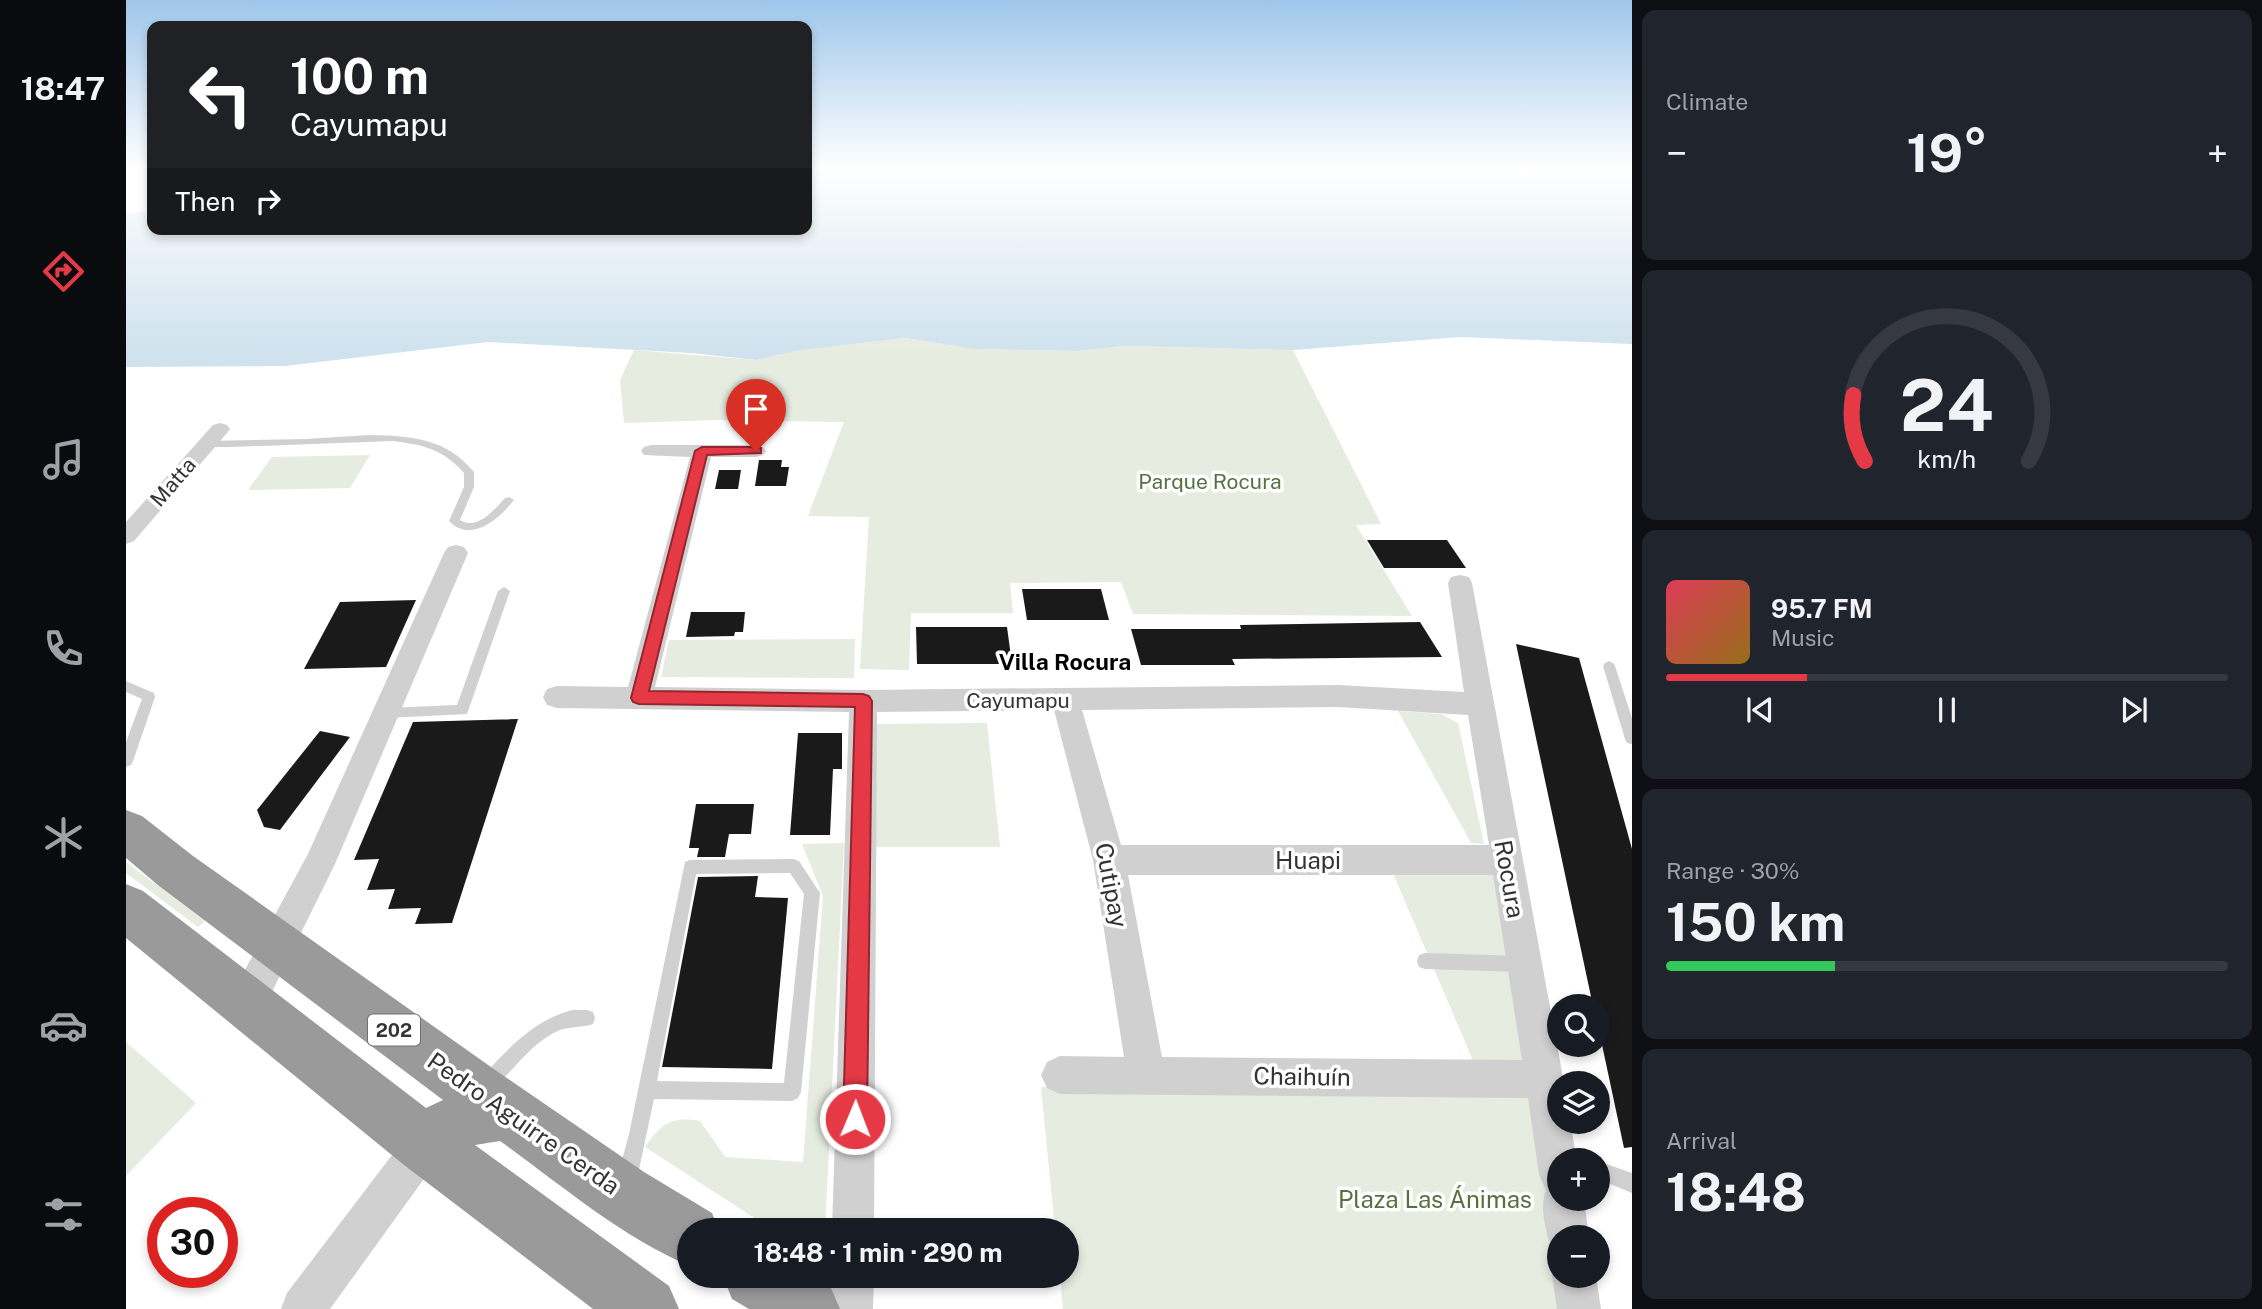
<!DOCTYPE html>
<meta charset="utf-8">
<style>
:root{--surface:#171b24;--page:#20242c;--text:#f1f3f6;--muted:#9ea1a6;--line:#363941;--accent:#e63946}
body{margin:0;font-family:"Public Sans",sans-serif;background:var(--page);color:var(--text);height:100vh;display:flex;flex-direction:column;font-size:26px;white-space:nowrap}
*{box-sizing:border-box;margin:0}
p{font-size:23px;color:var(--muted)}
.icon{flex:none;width:38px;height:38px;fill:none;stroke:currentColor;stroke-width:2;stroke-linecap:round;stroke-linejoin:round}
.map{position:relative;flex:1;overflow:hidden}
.drawer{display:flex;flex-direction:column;gap:10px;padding:10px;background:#0d0f14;width:630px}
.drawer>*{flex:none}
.guide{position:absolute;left:21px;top:21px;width:665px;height:214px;border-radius:14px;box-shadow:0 4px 10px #0003;background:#202124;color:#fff;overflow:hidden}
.buttons{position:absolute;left:1421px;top:994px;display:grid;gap:14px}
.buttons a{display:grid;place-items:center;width:63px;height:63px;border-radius:50%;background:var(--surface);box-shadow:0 4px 10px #0003;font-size:35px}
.speed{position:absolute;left:21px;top:1197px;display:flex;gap:14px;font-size:35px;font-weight:700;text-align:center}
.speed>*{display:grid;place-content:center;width:91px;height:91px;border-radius:50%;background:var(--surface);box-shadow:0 4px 10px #0003;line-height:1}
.speed .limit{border:10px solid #d22;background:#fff;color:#111}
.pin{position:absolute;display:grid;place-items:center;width:60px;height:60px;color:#fff;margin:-72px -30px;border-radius:50% 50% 50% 0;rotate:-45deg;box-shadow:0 0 7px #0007}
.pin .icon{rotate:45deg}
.me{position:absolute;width:77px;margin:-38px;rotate:1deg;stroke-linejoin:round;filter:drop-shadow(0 0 5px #0008)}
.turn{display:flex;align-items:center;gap:24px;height:147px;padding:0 28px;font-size:32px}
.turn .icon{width:91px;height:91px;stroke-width:2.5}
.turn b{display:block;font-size:49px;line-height:60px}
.then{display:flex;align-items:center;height:66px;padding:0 28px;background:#0003;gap:14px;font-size:26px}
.big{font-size:52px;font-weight:700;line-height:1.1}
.drawer .card{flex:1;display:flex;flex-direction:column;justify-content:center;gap:10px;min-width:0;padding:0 24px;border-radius:14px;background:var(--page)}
.drawer .dial{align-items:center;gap:0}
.dial svg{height:182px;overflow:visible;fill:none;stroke:var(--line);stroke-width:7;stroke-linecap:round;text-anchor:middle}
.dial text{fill:var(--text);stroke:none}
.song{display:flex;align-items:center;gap:21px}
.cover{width:84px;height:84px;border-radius:10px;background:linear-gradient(135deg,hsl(350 70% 55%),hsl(40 70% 35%))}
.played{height:7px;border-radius:4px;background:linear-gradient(90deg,var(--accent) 25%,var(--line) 25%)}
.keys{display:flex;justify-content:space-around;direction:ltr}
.heat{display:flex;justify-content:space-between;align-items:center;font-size:38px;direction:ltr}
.charge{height:10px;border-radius:5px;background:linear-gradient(90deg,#34c759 30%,var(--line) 0)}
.trip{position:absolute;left:551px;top:1218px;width:402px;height:70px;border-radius:35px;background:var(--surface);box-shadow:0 4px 10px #0003;font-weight:700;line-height:70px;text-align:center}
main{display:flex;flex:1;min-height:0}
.tab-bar{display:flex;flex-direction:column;width:126px;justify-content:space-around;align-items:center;background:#090b0e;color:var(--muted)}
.tab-bar .icon{width:49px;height:49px}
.tab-bar .selected{color:var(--accent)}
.tab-bar b{font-size:32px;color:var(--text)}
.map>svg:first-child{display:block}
</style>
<main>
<nav class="tab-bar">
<b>18:47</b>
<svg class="icon selected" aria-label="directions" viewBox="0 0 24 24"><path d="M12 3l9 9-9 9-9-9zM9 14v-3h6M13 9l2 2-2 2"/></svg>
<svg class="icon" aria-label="music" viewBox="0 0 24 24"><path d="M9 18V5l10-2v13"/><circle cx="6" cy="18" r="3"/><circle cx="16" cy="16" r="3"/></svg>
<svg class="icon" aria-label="phone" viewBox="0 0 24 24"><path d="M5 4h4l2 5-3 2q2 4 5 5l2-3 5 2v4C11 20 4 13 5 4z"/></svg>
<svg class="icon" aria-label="climate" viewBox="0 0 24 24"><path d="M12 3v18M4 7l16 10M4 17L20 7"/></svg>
<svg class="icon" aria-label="car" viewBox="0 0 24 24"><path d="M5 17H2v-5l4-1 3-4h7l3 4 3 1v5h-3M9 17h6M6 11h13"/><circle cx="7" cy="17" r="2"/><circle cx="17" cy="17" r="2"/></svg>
<svg class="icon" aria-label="filters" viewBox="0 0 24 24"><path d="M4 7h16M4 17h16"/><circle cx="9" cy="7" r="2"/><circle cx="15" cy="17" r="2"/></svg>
</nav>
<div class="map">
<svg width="1506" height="1309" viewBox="0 0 1506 1309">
<rect width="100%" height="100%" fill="#fff"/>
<!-- green -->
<g fill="#e6ecdf">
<polygon points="779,338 849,349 951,351 999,346 1167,350 1255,524 1230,525 1286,616 1007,614 995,582 884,583 887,613 785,613 783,670 734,669 743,517 682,516 718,422 591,420 498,423 494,380 508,350 630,360 670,351"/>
<polygon points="244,455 224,488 122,490 146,457"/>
<polygon points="729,639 728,678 535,677 543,640"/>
<polygon points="1272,711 1315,714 1332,723 1358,844 1345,843"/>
<polygon points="861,723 874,847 747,847 749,724"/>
<path d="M718,843L699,1230H647L519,1147C536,1123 545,1116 574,1121L599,1157L677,1162L697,896L676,844Z"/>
<polygon points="0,862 79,921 72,927 0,873"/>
<polygon points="1266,871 1370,871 1403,1064 1349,1065"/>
<polygon points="0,1042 70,1103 0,1176"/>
<polygon points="915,1087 1404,1088 1439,1309 937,1309 934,1276 942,1276 942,1230 929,1230"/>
</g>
<!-- water -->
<polygon fill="#cfe2ee" points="681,170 1506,170 1506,344 1335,337 1167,350 999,346 951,351 849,349 779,338 670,351 630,360 565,353 362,342 159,366 0,367 0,214 26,211 26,229 681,229"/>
<!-- building -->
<g fill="#1a1a1a">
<polygon points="633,460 656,460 655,467 663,467 660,486 629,486"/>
<polygon points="593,470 615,470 612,489 589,489"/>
<polygon points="1241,540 1321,540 1340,568 1258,568"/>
<polygon points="896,589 975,589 983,620 901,620"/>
<polygon points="290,600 260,667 178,669 214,602"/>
<polygon points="565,612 619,612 617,632 609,632 608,636 560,637"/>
<polygon points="1294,622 1316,657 1106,659 1109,665 1015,665 1005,629 1115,629 1114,625"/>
<polygon points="790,627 881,627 886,664 791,664"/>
<polygon points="1390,644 1453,658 1506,849 1506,1147 1498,1148 1472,1026 1472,1006 1467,1006"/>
<polygon points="392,719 326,923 289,924 295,908 262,909 269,889 241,890 253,859 228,860 287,722"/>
<polygon points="194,731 224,737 154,830 138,827 131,810"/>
<polygon points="672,733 716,733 716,769 707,769 704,835 664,835"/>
<polygon points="570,804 628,804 625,834 603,834 599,857 571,857 573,848 563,848"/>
<polygon points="632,876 629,897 662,898 646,1069 536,1067 572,877"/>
</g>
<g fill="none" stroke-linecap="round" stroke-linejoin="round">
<!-- lane -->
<g fill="#d0d0d0" fill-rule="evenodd">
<path d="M244,435C285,436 320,438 348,472V487L334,520C351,531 368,510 379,498L383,497L388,500C373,519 345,544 323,521L338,487V473C317,449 298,445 267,441L105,447H80L75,444L80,441L179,439Z"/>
<polygon points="378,587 384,591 341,714 261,718 256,717 254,713 256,709 261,708 331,705 372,591"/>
<polygon points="1483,661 1487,663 1489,666 1506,718 1506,744 1501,743 1499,739 1477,666 1479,663"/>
<polygon points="0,681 28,693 29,697 7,761 5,765 0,767 0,742 16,699 0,692"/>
<path d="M668,859L673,861L694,893L675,1092L672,1098L666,1101L528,1099L511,1179L508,1186L501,1189L494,1186L491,1179L503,1134L559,862L564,860ZM664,873L678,894L658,1083L531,1081L570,874Z"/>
<polygon points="1299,953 1395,956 1401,958 1403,964 1401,970 1395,972 1299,969 1293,967 1291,961 1293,955"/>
<path d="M446,1010H461L467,1012L469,1018L467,1024C456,1028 445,1026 434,1030C407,1041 387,1070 367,1090L361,1093L355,1090L352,1084L355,1078C382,1049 406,1021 446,1010Z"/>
<polygon points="1472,1161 1506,1173 1506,1193 1472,1179"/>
</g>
<!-- street -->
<g fill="#d0d0d0" fill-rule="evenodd">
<polygon points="94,423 101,425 104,429 101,433 8,541 0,544 0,522 87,425"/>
<path d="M525,445H630L637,447L640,451L637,455L630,457H585L529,687L737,690L1212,685L1338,692L1322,583L1325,577L1334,575L1343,577L1346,583L1438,1083H1433V1122H1444L1451,1160H1433V1199H1458L1463,1237H1433V1255L1427,1252C1420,1234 1413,1208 1420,1190L1413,1175L1402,1098L934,1094L921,1088L915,1075L921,1062L934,1056L998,1057L967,860L928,710L751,712L748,1230H706L723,712L431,708L421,705L417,697L421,689L431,686L502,687L564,457L518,455L515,451L518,447ZM1212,707L1342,715L1363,845H995L956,710ZM1002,875H1367L1396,1060L1036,1057Z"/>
<polygon points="330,545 338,547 342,553 209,864 134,1016 121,1021 108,1016 103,1003 108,990 182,854 318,553 322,547"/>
<polygon points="299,1124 313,1130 319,1144 313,1158 204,1309 155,1309 161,1293 285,1130"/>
<polygon points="1433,1261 1433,1276 1470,1276 1475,1309 1431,1309 1426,1276"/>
<polygon points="704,1276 748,1276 747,1309 703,1309"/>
</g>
<!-- highway -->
<g fill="#9a9a9a" fill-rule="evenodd">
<path d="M0,810L16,816L67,856L372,1072L518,1172L586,1213L593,1230H564V1266C495,1237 434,1184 374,1141L349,1145L543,1286L553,1309H467L278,1165L0,938V884L17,891L300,1108L317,1100L33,886L0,858Z"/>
<polygon points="597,1276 687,1276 704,1286 714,1309 623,1309 606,1299"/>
</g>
</g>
<!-- sky -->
<linearGradient id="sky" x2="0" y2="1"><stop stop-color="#9ec6ea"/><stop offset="0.48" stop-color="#fff"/><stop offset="1" stop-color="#fff" stop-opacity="0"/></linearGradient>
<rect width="1506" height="353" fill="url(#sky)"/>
<!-- route -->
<polygon fill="#e63946" stroke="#96252e" stroke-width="2" points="630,447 635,448 635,453 581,455 523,691 737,694 743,696 746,701 741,1119 737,1127 729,1131 721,1127 717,1119 729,707 513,704 507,702 505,698 569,451 576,447"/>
<g text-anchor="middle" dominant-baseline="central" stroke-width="7" stroke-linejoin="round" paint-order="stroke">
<!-- shield labels -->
<rect fill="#fff" stroke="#707070" stroke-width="2" x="242" y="1014.5" width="52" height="31" rx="5"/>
<g font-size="19" font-weight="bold" fill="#333">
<text x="268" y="1030">202</text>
</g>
<!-- park labels -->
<g font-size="21" fill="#56703f" stroke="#fff">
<text x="1084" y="481">Parque Rocura</text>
</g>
<!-- street labels -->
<g font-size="21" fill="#333" stroke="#fff">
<text transform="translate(47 482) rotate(-49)">Matta</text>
<text x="892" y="700">Cayumapu</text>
</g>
<!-- neighbourhood labels -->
<g font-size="23" font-weight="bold" fill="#000" stroke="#fff">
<text x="939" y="661">Villa Rocura</text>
</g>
<!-- near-street labels -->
<g font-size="24" fill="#333" stroke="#fff">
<text x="1182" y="860">Huapi</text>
<text transform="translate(1384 879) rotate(80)">Rocura</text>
<text transform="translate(986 885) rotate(79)">Cutipay</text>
<text transform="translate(1176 1076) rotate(1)">Chaihuín</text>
<text transform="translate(398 1123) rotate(35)">Pedro Aguirre Cerda</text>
</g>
<!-- near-park labels -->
<g font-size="24" fill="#56703f" stroke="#fff">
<text x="1309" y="1199">Plaza Las Ánimas</text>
</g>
</g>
</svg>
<div class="buttons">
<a><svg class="icon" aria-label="search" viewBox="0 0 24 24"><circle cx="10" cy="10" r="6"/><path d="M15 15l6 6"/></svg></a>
<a><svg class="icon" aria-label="layers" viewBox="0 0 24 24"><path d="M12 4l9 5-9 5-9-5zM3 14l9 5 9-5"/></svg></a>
<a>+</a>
<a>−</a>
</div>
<div class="speed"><div class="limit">30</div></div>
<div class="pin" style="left:630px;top:451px;background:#d93025"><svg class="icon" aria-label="arrive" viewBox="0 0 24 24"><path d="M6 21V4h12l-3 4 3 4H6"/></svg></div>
<svg class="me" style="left:729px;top:1119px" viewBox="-20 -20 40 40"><circle r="17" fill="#e63946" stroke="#fff" stroke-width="3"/><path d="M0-11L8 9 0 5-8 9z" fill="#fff"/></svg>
<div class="trip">18:48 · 1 min · 290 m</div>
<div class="guide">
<div class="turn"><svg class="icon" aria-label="left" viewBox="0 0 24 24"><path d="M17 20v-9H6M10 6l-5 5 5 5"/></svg><div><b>100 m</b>Cayumapu</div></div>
<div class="then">Then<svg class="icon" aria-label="right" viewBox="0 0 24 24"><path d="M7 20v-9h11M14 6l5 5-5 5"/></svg></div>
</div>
</div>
<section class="drawer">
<div class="card"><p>Climate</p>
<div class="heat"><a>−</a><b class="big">19°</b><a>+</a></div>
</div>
<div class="card dial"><svg viewBox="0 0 100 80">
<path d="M14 69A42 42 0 1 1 86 69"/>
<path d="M14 69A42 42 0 0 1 9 40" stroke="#e63946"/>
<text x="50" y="56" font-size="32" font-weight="700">24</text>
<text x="50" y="72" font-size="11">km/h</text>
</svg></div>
<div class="card">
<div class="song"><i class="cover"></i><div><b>95.7 FM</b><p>Music</p></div></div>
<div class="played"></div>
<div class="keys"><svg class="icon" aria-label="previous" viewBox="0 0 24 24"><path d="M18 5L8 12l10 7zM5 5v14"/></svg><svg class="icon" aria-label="pause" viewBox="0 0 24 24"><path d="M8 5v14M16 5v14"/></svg><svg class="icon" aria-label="next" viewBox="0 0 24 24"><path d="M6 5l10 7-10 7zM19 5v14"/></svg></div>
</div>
<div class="card"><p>Range · 30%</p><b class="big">150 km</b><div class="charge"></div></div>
<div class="card"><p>Arrival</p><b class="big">18:48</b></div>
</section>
</main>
